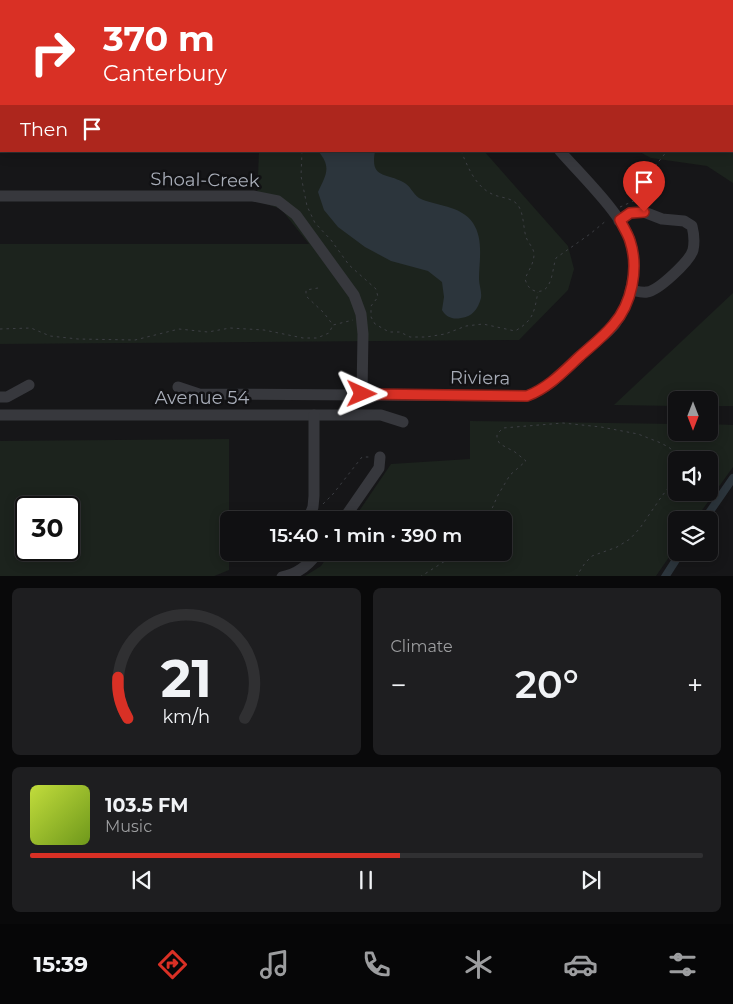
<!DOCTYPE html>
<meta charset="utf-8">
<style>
:root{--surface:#101012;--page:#1e1e20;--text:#f1f3f6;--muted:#9c9d9f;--line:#303032;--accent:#d93025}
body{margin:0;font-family:Montserrat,sans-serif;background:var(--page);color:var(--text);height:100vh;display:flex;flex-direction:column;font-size:19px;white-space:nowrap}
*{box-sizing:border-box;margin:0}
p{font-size:16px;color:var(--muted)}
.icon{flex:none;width:28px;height:28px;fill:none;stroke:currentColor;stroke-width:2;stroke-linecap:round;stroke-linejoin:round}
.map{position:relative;height:576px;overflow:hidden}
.side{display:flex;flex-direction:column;gap:12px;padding:12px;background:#09090a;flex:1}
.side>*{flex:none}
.banner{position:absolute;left:0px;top:0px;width:734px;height:152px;box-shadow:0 2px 12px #0003,0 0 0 1px var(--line);background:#d93025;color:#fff;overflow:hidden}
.needle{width:32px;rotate:180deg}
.tools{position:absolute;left:668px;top:391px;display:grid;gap:10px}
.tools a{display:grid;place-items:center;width:50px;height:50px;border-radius:8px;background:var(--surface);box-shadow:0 2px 12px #0003,0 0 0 1px var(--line);font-size:25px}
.speed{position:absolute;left:15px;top:496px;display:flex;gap:10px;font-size:25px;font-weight:700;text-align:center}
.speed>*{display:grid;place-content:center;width:65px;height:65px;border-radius:50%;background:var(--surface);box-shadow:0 2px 12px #0003,0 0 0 1px var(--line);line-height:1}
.speed .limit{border:2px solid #111;border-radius:8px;background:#fff;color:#111}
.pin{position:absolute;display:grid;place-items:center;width:42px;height:42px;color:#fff;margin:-51px -21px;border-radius:50% 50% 50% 0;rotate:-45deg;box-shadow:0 0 5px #0007}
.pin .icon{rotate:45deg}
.me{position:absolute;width:55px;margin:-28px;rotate:91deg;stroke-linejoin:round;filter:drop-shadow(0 0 4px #0008)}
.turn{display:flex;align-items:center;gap:18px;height:105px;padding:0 20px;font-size:22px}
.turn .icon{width:65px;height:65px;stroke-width:2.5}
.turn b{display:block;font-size:35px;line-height:42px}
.then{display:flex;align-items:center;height:48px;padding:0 20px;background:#0003;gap:10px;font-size:19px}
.big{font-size:38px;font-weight:600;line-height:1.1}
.side .widget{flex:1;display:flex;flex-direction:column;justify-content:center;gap:8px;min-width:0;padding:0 18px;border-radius:8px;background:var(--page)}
.side .dial{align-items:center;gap:0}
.dial svg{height:130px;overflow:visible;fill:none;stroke:var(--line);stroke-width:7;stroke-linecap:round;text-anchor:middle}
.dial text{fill:var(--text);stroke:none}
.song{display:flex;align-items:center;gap:15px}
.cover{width:60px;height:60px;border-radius:8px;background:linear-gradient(135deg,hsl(70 70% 55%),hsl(80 70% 35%))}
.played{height:5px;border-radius:2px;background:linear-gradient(90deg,var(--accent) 55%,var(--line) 55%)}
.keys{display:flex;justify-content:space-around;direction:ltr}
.heat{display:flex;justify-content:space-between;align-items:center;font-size:28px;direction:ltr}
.side .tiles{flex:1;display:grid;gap:12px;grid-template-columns:1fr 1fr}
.widget:last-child{grid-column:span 2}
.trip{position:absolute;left:220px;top:511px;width:292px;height:50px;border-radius:8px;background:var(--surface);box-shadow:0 2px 12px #0003,0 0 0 1px var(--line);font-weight:600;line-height:50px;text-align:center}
.dock{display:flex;height:80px;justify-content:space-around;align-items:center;background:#060607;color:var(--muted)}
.dock .icon{width:35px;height:35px}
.dock .active{color:var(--accent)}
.dock b{font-size:22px;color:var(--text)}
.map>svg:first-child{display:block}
</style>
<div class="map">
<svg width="733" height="577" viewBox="0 0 733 577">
<rect width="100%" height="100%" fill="#161618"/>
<!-- green -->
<g fill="#1c231d" fill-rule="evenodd">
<polygon points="733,125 733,183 707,166 651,158 638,151 732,151"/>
<polygon points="259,151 484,151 568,246 574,269 568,290 519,340 0,344 0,244 309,244 281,209 257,201"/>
<polygon points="733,293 733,406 709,406 709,400 676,400 676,406 614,405"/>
<path d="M470,421L676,424V432H709V424L733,425V467L695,520H676V547L656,576H305L321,566L330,553L504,552V520H353L391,464L470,459ZM676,460H709V492H676Z"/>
<path d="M229,439V570L212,577L0,576V441ZM26,508H69V550H26Z"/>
</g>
<!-- water -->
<path fill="#2c353c" d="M318,151H375C370,179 385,172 403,182C410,185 413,194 419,198C435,206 461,205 473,223C484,240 479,261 479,279C479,285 482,292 481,298C478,309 472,317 461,318C453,320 446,317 442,310L444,297L442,282L428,271L391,261L365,247L338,227L324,210L318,192C326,175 332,167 318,151Z"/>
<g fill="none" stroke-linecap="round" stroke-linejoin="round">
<!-- canal -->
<g stroke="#2c353c" stroke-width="8">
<polyline points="657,0 657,1"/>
<polyline points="732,103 733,103"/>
<polyline points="704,520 733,478"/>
<polyline points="665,577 681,552"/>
</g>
<!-- path -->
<g stroke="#3d3f44" stroke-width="1" stroke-dasharray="2.5 4" stroke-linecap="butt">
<polyline points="369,0 370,1"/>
<polyline points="554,0 555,1"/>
<polyline points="0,138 1,138"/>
<path d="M302,151L301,176L307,206L315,223L331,240L349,265L376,289L378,297L371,306V317L375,324L389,332H400L410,337H426L445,334L466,326L483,324L515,331C534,320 534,312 538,292"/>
<path d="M461,151C468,167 475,186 492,194C500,198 510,197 517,204C524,212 523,227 526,237C528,243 534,248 534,254C534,264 528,271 525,279C527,285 529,289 535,291C553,295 552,268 556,258L590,234L607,220"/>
<polyline points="620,207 645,196 656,165 667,151"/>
<polyline points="318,288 306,290 306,296 324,313 333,325 353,320"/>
<polyline points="0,329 31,328 50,336 78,339 135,340 179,329 208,332 230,328 264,330 303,338 317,338 329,333 333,325"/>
<polyline points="323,504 333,494 362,457 370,457"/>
<polyline points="487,520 498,495 510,475 526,461 515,452 500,444 497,439 497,434 503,428 563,423 601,427 638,434 661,443 670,448 678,460"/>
<polyline points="420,577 445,561 452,552"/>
<polyline points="576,577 585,563 592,556 617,547 630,539 640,528 662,496 676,478"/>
</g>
<!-- minor -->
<g stroke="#37383d" stroke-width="11">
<polyline points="443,0 443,1"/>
<polyline points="0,196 253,196 278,201 296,215 354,295 361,314 363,334 362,394"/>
<path d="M619,221L630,213L644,212L662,219L684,221L692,226C694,234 695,241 693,250C690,261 658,291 647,292C642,293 636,291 631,290"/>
<path d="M178,387L199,394L527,396C552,387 570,365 590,347C598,340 608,333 615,324C631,302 639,267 630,241C622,214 579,173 560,151"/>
<polyline points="0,397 7,397 29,385"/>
<polyline points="0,415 381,415 403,422"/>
<polyline points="308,520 313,507 314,496 314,415"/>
<polyline points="343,520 379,468 380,457"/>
<path d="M282,577C298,574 309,565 318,552"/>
</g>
</g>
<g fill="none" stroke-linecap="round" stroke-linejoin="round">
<defs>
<path id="route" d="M362,394L527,396C548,388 563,372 579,357C590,347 603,337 613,325C632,304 639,268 630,241C628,234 623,227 620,220L630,213L644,212"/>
</defs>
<!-- route casing -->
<use href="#route" stroke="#8d1f18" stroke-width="12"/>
<!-- route -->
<use href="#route" stroke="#d93025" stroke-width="9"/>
</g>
<g text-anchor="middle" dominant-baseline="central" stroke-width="5" stroke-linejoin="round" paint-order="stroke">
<!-- street labels -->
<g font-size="18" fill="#a8adb8" stroke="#111113">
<text transform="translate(205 180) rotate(1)">Shoal-Creek</text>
<text transform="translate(480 378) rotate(1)">Riviera</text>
<text x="202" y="398">Avenue 54</text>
</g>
</g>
</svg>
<div class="tools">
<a><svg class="needle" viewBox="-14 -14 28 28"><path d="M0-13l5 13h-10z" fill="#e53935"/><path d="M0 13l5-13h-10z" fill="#9c9d9f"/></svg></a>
<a><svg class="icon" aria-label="sound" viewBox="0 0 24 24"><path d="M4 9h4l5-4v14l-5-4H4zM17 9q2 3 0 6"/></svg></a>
<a><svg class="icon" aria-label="layers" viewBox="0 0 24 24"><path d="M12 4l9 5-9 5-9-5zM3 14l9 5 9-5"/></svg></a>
</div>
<div class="speed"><div class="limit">30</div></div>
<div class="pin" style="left:644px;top:212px;background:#d93025"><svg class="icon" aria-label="arrive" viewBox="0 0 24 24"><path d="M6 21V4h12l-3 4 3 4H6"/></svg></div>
<svg class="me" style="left:362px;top:394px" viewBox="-20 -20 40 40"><path d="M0-17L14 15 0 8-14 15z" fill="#d93025" stroke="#fff" stroke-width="4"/></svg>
<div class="trip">15:40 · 1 min · 390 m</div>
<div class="banner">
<div class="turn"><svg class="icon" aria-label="right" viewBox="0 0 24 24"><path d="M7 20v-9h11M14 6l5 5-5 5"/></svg><div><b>370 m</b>Canterbury</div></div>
<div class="then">Then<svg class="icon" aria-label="arrive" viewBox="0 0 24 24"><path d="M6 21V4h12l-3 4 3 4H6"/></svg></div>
</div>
</div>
<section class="side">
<div class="tiles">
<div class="widget dial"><svg viewBox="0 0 100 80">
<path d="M14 69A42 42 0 1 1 86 69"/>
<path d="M14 69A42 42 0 0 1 8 44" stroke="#d93025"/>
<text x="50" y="56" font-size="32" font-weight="700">21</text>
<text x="50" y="72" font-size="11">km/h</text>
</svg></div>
<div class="widget"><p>Climate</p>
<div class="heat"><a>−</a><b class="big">20°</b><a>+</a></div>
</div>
<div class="widget">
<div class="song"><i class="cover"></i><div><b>103.5 FM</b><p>Music</p></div></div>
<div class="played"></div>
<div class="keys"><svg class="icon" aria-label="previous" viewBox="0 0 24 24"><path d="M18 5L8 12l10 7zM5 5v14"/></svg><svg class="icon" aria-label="pause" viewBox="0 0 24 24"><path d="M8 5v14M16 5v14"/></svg><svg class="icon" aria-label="next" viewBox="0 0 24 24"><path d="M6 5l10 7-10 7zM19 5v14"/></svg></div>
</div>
</div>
</section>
<nav class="dock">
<b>15:39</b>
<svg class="icon active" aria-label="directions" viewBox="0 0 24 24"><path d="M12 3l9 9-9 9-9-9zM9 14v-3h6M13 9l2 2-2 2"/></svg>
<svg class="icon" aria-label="music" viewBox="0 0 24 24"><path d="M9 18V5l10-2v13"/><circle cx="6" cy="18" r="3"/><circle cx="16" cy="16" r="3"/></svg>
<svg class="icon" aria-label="phone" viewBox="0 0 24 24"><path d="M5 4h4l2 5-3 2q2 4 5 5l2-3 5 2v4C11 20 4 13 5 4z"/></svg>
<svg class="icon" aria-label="climate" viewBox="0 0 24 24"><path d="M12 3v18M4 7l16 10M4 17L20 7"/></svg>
<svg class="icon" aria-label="car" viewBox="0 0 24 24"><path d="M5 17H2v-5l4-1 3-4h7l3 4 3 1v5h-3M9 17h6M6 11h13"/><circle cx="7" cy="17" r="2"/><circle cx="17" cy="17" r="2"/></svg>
<svg class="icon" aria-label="filters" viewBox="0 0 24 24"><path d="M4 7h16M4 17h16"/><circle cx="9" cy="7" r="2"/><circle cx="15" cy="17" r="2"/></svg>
</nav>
